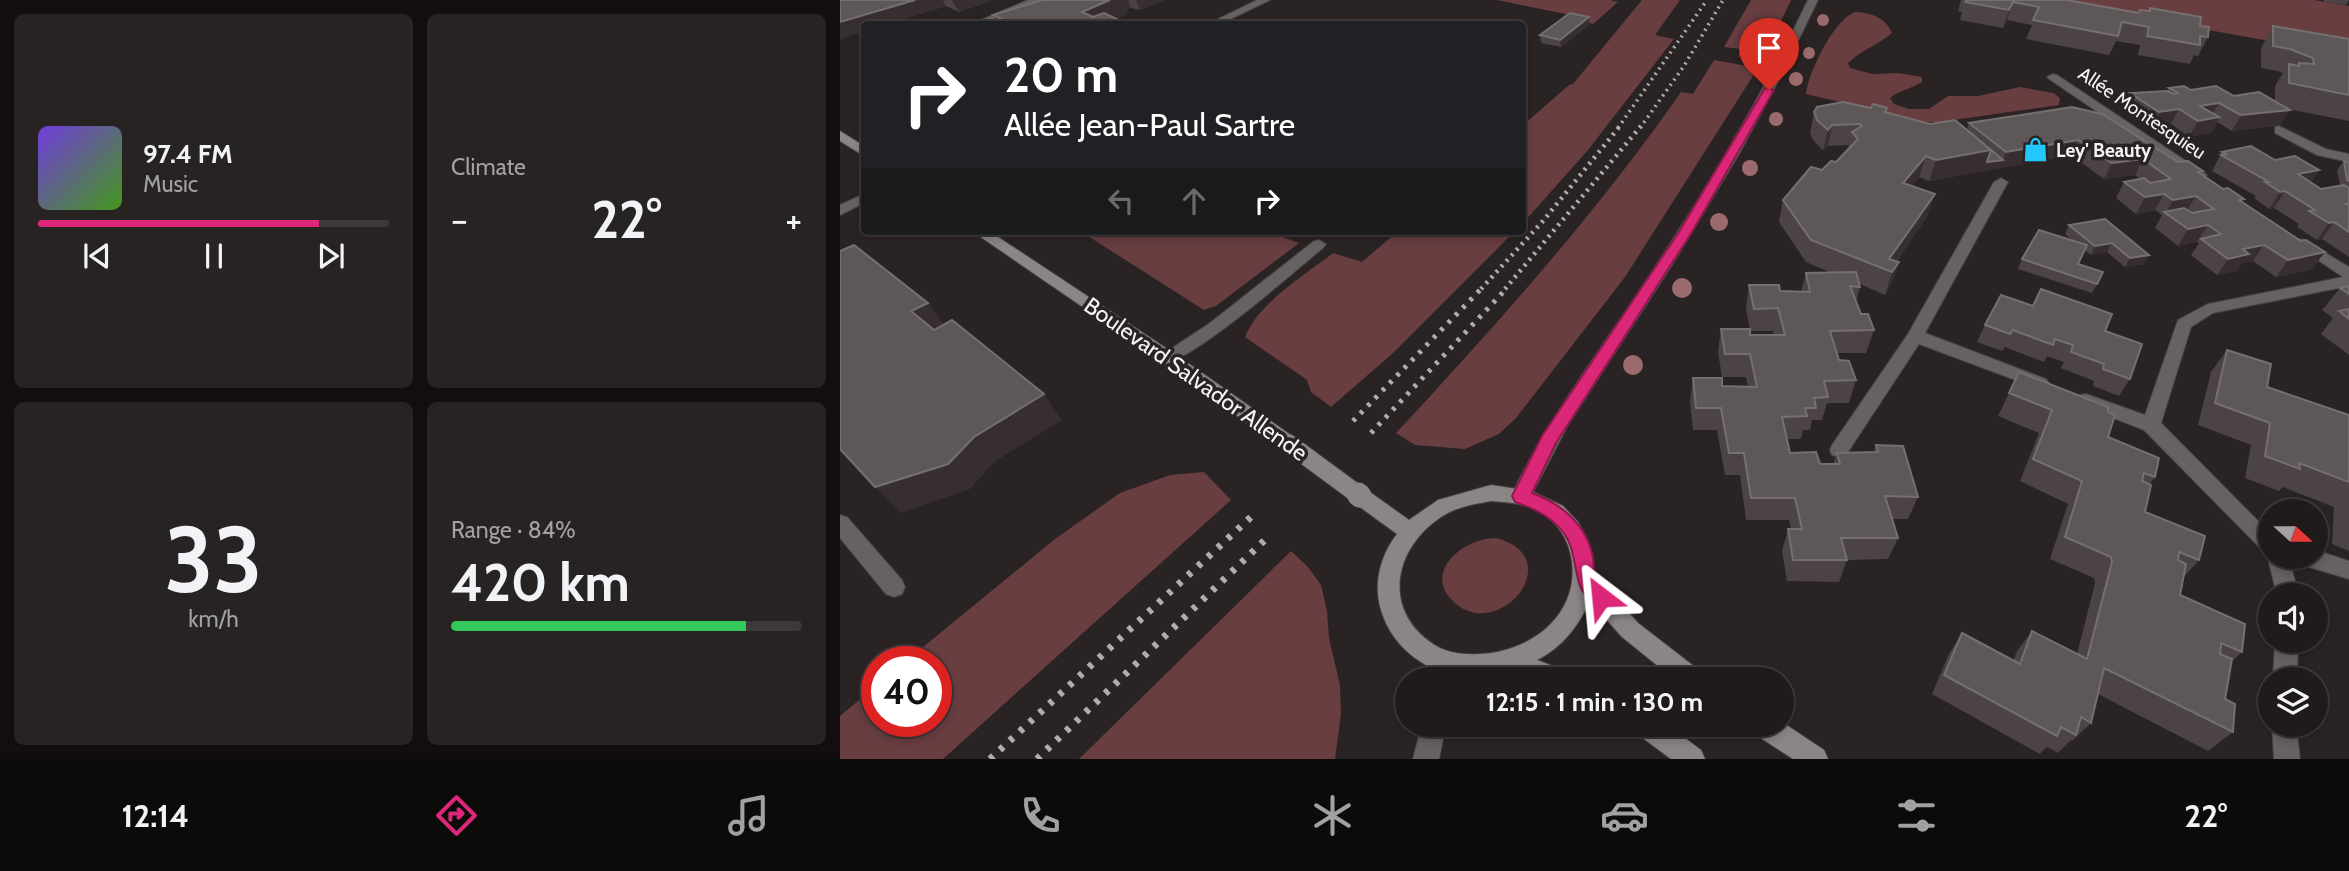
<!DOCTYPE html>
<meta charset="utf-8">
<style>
:root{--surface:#201a1a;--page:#282323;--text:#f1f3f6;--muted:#a2a1a2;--line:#3d3839;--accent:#db2777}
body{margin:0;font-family:Cabin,sans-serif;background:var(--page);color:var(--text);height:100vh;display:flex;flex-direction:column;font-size:26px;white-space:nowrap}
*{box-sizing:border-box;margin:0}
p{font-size:23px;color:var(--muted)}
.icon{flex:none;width:38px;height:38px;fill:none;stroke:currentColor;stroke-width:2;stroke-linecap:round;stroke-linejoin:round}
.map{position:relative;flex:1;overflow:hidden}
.drawer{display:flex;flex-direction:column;gap:14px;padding:14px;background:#120e0e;width:840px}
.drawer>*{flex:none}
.hud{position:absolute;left:21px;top:21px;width:665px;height:214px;border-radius:7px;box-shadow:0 4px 10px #0003,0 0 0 2px var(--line);background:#202124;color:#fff;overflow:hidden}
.needle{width:46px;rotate:111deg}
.buttons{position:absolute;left:1418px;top:499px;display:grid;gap:14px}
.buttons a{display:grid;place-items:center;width:70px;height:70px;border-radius:50%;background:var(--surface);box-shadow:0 4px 10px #0003,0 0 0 2px var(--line);font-size:35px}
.speed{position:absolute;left:21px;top:646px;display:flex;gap:14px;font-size:35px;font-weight:700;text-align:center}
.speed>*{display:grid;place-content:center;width:91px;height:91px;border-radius:50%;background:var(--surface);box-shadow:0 4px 10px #0003,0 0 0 2px var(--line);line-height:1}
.speed .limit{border:10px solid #d22;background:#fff;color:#111}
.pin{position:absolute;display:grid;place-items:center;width:60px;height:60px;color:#fff;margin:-72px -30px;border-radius:50% 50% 50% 0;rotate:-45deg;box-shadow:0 0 7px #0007}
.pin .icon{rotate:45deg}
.me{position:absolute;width:77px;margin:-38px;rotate:331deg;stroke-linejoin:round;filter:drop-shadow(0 0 5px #0008)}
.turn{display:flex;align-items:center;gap:24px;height:147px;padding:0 28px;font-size:32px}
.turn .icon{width:91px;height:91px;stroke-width:2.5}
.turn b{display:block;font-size:49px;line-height:60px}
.lanes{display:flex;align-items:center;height:66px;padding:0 28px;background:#0003;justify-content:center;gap:35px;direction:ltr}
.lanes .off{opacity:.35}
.big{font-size:52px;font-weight:700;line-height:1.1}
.drawer .card{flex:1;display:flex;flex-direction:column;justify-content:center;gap:10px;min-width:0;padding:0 24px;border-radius:10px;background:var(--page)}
.drawer .dial{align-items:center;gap:0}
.dial b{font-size:91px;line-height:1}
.song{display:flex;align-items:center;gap:21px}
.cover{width:84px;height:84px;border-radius:10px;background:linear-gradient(135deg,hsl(260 70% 55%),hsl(100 70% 35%))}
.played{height:7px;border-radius:4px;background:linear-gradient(90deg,var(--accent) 80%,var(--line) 80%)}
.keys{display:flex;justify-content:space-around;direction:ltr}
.heat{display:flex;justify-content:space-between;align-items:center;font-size:38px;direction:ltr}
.charge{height:10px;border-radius:5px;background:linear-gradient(90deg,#34c759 84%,var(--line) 0)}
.drawer .tiles{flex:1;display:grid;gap:14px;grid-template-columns:repeat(2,1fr)}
.trip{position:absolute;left:555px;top:667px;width:399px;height:70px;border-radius:35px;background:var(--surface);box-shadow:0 4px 10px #0003,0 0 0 2px var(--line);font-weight:700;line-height:70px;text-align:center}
.dock{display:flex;height:112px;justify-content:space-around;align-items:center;background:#0d0a0a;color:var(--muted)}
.dock .icon{width:49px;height:49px}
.dock .current{color:var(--accent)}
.dock b{font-size:32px;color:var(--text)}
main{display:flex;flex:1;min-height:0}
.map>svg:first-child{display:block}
</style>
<main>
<section class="drawer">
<div class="tiles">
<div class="card">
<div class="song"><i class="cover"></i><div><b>97.4 FM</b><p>Music</p></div></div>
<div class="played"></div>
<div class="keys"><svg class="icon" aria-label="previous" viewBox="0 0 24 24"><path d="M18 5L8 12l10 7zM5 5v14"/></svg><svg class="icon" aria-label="pause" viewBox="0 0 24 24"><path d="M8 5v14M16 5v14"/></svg><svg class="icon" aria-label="next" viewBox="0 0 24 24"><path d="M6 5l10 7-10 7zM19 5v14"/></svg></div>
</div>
<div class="card"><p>Climate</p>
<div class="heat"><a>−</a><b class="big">22°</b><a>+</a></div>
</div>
<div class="card dial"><b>33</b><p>km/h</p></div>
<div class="card"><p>Range · 84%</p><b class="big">420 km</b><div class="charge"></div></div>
</div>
</section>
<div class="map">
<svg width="1509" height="759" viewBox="0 0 1509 759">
<rect width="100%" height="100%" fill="#2a2323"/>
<!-- green -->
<g fill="#683e41">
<polygon points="657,0 770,0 778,2 753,24 732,19 735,16"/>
<polygon points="802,0 840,0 815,35 834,39 748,150 683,223 683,125 729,85 733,84"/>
<polygon points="911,0 951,0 922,61 898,57 901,49 884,47"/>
<polygon points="1200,0 1474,0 1509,6 1509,55"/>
<path d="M1016,12C1032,13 1046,18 1052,33C1038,45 1021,50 1008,63L1010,68L1032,74L1058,73L1082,77V82C1071,89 1060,90 1050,98L1054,104L1069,109H1089L1108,96H1138L1180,87L1213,93L1220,98L1219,105L1099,122H1084L966,94C968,73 995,17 1016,12Z"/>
<path d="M874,60L918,68L785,277L676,418L659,434L625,449L575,445L556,433C657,324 756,214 841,92L853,94Z"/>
<polygon points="240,231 426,231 459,243 376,306 364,310"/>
<path d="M558,231H675L553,353L491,407L471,392L467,380L405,337C418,303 465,275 493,253L522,262Z"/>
<polygon points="364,472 391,500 103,759 0,759 0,716 37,685 37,721 96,721 96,662 66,661 215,539 280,493 330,475"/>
<path d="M656,538C729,557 661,641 616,604C580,574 622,538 656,538Z"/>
<polygon points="451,551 468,567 481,585 487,611 489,638 500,685 501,714 495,759 239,759"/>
</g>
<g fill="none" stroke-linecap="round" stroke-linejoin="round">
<defs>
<g id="lane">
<path d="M479,240L486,244L484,247C461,266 345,368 323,362L320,358L323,354L370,323L474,241Z"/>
<polygon points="0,515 7,517 62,580 65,587 62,594 54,597 46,594 0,538"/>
</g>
<g id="street">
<polygon points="188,0 202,0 144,24 134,23"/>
<polygon points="417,0 430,0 380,24 368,24"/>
<path d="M968,0H978L940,78L899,154L832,265L728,425L688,502L681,504L674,502L671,496C710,414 766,343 815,267C872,181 923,93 968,0Z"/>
<polygon points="1213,74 1217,75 1367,175 1360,179 1355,178 1209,79 1207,77"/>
<polygon points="1439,126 1486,149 1509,154 1509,162 1477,155 1435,133 1435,127"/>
<polygon points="1161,178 1168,182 1085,333 1206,379 1209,383 1206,387 1194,387 1079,344 1006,455 999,457 992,455 990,450 992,445 1068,334 1154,182"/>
<polygon points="24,194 24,203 0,215 0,205"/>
<polygon points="1462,239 1509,267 1509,286 1373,313 1351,327 1321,423 1430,533 1430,556 1448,556 1459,595 1437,595 1427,555 1304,430 1240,405 1237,400 1240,395 1246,394 1305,415 1338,320 1368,304 1503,277 1457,246 1455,243"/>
<polygon points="1475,550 1509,561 1509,579 1452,562 1449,556 1475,556"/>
<polygon points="1435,640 1458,640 1457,679 1433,679"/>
<polygon points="582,724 606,724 599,759 573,759"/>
<polygon points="1432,724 1456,724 1460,759 1434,759"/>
</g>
<g id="secondary">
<polygon points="0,131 24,146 24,156 0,141"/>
<polygon points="132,231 149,231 335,354 455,438 457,443 455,448 441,448 323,362"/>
<path d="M651,485L691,491L723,506L738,522L748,541L755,575L798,623L860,671L864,679H834L782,637L750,601C738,626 723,647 697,660L726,671L730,679C717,679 705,680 692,679C684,678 675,671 667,672C654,673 643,677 630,677C589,676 552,648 541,610C533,584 540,556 557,534L513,502L510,496L513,490L520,488L527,490L569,520L598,500ZM651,501C665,502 680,503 693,508C713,517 727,535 731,556C742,613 692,652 639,654C624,655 606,653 593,644C542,610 553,549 601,517C616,507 634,504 651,501Z"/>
<polygon points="942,722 984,750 988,759 953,759 913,733 910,724 942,724"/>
<polygon points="793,724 826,724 861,750 865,759 831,759 796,733"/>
</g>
</defs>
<!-- lane casing -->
<use href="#lane" stroke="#474040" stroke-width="2"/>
<!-- street casing -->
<use href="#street" stroke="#474040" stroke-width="2"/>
<!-- secondary casing -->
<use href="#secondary" stroke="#474040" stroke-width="2"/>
<!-- lane -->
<use href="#lane" fill="#666262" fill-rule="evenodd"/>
<!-- street -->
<use href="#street" fill="#666262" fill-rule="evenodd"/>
<!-- secondary -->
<use href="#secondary" fill="#8b8585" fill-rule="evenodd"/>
<!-- rail-far3 -->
<g stroke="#b2adad" stroke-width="3.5" stroke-dasharray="2 4.5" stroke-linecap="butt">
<polyline points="778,128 867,0"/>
<polyline points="800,128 844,66 883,0"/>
</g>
<!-- rail-far2 -->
<g stroke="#b2adad" stroke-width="4.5" stroke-dasharray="2.5 5" stroke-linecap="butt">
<polyline points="641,289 703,221 780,126"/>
<polyline points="665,289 801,126"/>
</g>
<!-- rail-far1 -->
<g stroke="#b2adad" stroke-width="5" stroke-dasharray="3.5 7" stroke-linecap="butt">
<polyline points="513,421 642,288"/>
<polyline points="531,433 667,288"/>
</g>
<!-- rail -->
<g stroke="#b2adad" stroke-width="7" stroke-dasharray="4.5 9" stroke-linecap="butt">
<polyline points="150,759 411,517"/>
<polyline points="197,759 430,535"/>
</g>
<defs>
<polyline id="secondary-bridge-far1" points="448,443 520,496"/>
<polyline id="secondary-bridge" points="518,494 520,496"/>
</defs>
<!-- secondary-bridge-far1 casing -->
<use href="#secondary-bridge-far1" stroke="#474040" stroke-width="20" stroke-linecap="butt"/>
<!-- secondary-bridge casing -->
<use href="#secondary-bridge" stroke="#474040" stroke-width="25" stroke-linecap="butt"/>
<!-- secondary-bridge-far1 -->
<use href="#secondary-bridge-far1" stroke="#8b8585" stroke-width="18"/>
<!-- secondary-bridge -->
<use href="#secondary-bridge" stroke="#8b8585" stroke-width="23"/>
</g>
<!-- trees -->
<g fill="#9a6a6d">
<circle cx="983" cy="20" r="6"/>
<circle cx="969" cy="53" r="6"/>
<circle cx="956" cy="79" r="7"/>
<circle cx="936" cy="119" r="7"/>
<circle cx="910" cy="168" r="8"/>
<circle cx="879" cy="222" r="9"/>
<circle cx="842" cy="288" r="10"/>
<circle cx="793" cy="365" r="10"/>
</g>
<!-- wall -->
<g fill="#4c4444">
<polygon points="0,0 153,0 119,12 106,6 47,24 24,24 24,31 0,39"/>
<polygon points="202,0 324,0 300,10 291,8 286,10 287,14 276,19 279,20 281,24 158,24 153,15"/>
<polygon points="1121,0 1227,0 1360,26 1368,37 1358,56 1354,55 1350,64 1298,55 1300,45 1276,41 1269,55 1186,39 1192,25 1167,20 1163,28 1120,20 1122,12 1118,11"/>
<polygon points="1484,0 1509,0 1506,5 1484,2"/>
<polygon points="749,17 749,25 721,47 701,43 700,35"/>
<polygon points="1433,26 1509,39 1509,121 1448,109 1440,125 1392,131 1377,122 1371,133 1349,137 1331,124 1312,127 1283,108 1290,93 1327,92 1329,88 1351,90 1435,102 1435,86 1443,73 1437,71 1421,68 1421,48"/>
<polygon points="1232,107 1338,162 1363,171 1362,174 1383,189 1404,199 1402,202 1461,241 1485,252 1472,269 1436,277 1413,261 1402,263 1397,271 1377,275 1351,255 1359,243 1357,242 1338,246 1315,228 1322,215 1315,210 1296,214 1276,198 1284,182 1300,179 1295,175 1264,179 1231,155 1089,181 1079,177 1072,186 1088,215 1056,262 1059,262 1051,285 1045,295 1020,284 1020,287 1016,302 1021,314 1034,330 1026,353 997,353 999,360 1016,380 1009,403 987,403 982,420 972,420 970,430 963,430 961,439 947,439 950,453 980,464 993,464 997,453 1033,452 1036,445 1078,497 1068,519 1052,519 1058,538 1048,559 1007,560 999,582 947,581 942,551 948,529 951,529 949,520 906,520 900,475 885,475 877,430 853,430 850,401 853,378 882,386 908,387 906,377 882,377 878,352 881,329 910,335 934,335 933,331 910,331 906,308 909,285 940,291 961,291 966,273 991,273 966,262 939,222 943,200 982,170 996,162 1008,149 1009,145 988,146 983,150 973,140 970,133 974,112 1046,112 1090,124 1127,130 1129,123"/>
<polygon points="1382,152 1435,160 1479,170 1471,182 1481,189 1500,185 1497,170 1504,161 1509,162 1509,257 1482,239 1477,240 1457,227 1459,224 1434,208 1429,209 1414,198 1416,196 1372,171"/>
<polygon points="1265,219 1304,264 1285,267 1267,252 1251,255 1244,250 1238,264 1257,284 1252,293 1178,269 1182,259 1232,240 1225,234 1229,225"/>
<polygon points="1509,286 1509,355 1481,334 1493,318 1482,310 1500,288"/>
<polygon points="1145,325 1265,331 1290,379 1279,396 1253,386 1254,381 1221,368 1224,362 1207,356 1204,362 1165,347 1162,351 1137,342"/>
<polygon points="1387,350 1427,387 1509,415 1509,551 1492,544 1494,507 1443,487 1439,491 1405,478 1411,445 1358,425 1371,372"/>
<polygon points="1179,372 1268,412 1268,437 1315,477 1310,484 1305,512 1359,560 1343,578 1340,595 1402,652 1391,662 1385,699 1393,732 1368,751 1258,694 1251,723 1232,741 1231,740 1218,753 1207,747 1200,754 1092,694 1109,654 1122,633 1173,661 1177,651 1192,631 1237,654 1255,583 1254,578 1210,559 1228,504 1180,481 1199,433 1158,416"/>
</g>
<!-- shaded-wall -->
<g fill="#372f2f">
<polygon points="75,0 103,0 106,6 47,24 24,24 24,31 0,39 0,22"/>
<polygon points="112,0 153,0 119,12"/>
<polygon points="270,0 288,0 291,8 286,10 287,14 263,24 242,12"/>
<polygon points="296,0 324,0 300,10"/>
<polygon points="1173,2 1167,20 1163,28 1169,10"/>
<polygon points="749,17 749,25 721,47 720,40"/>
<polygon points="279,20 281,24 266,24"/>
<polygon points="1379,103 1370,118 1360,106"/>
<polygon points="1339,109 1331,124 1312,127 1319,112"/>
<polygon points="1450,110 1440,125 1392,131 1401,115"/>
<polygon points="1379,117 1371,133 1349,137 1358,121"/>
<polygon points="992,125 988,146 983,150 988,130"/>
<polygon points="1238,140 1231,155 1144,171 1147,162 1163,160 1166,152"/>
<polygon points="1151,150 1144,171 1089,181 1096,160"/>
<polygon points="1086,156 1079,177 1057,205 1063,183"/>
<polygon points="1303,159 1295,175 1264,179 1272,163"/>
<polygon points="1479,170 1468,186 1458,174"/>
<polygon points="1445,191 1434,208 1429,209 1440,192"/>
<polygon points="1095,194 1088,215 1049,271 1049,259"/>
<polygon points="1324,194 1315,210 1296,214 1305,197"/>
<polygon points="1356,196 1346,212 1326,213 1333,200"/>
<polygon points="1494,222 1482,239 1477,240 1489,223"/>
<polygon points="1368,225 1357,242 1338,246 1348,229"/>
<polygon points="1272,243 1267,252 1251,255 1255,246"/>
<polygon points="1424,245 1413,261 1402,263 1397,271 1377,275 1388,259 1403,249"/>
<polygon points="1485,252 1472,269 1436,277 1448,260"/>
<polygon points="1309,255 1304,264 1285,267 1290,258"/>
<polygon points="1059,262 1051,285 1045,295 1052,272"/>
<polygon points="88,303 107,329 90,337 71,311"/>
<polygon points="204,394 222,420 154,462 130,489 60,513 35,487 134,437"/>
</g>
<!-- building -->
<g fill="#5e5757" stroke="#766f6f" stroke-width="2">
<polygon points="0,0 75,0 0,22"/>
<polygon points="202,0 270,0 242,12 253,17 264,13 279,20 266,24 172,24 153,15"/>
<polygon points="1126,0 1227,0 1299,13 1300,10 1310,11 1310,8 1361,17 1360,26 1369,27 1368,37 1360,36 1360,45 1307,36 1309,27 1282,22 1278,36 1193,20 1199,7 1173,2 1169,10 1125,2"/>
<polygon points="730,13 749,17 720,40 700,35"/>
<polygon points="1433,26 1509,39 1509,95 1449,83 1449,64 1459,66 1459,63 1474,64 1473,58 1450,49 1433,46"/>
<polygon points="1344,86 1351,90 1376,86 1394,96 1419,92 1450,110 1401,115 1379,103 1360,106 1379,117 1358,121 1339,109 1319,112 1290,93 1328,91 1333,94 1338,93 1329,88"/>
<polygon points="1003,102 1031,108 1033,104 1047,108 1045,112 1090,124 1115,120 1151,150 1096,160 1086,156 1063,183 1095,194 1049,259 1059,262 1052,272 971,240 943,200 971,167 982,170 991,161 996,162 1018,139 1012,132 1022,126 1020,124 992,125 988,130 977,120 974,112 977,107"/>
<polygon points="1232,107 1262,114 1338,162 1348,161 1363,171 1358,172 1383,189 1388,188 1404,199 1399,200 1461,241 1466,240 1485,252 1448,260 1424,245 1403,249 1409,254 1388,259 1361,239 1381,234 1368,225 1348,229 1324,212 1344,208 1352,213 1374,209 1356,196 1333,200 1324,194 1305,197 1284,182 1304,178 1310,183 1331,179 1303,159 1272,163 1238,140 1166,152 1129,123"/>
<polygon points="1411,146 1435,160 1455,156 1479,170 1458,174 1481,189 1504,185 1509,188 1509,203 1506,204 1509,205 1509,232 1494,222 1489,223 1469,211 1475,210 1445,191 1440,192 1425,182 1429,182 1381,155 1386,154 1382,152"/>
<polygon points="1151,150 1163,160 1147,162"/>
<polygon points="1504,161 1509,162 1509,181 1507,180"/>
<polygon points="1265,219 1309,255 1290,258 1272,243 1255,246 1229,225"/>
<polygon points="1199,230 1247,245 1238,264 1263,272 1257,284 1182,259"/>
<polygon points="14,245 88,303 71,311 94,330 112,320 204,394 134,437 108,464 35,487 0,449 0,251"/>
<polygon points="1016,272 1020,287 1010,286 1021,314 1028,314 1034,330 990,331 999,360 1009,361 1016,380 984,381 988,397 974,398 976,408 965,408 967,416 942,417 950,453 976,452 980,464 1000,464 997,453 1038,452 1036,445 1063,446 1078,497 1045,496 1058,538 1001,538 1007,560 953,560 948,529 962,529 955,498 911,498 904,453 889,453 881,408 856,408 853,378 882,378 882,386 917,387 910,354 885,354 881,329 910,329 910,335 945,335 938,308 914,309 909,285 939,285 940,291 970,292 966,273"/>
<polygon points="1509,286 1509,294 1500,288"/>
<polygon points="1201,289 1272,314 1265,331 1302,344 1290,379 1263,369 1264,364 1231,352 1233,345 1215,339 1213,345 1173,330 1170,334 1145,325 1161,295 1193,306"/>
<polygon points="1509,309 1509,319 1499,311"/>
<polygon points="1387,350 1431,364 1427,387 1509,415 1509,482 1459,463 1460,469 1425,456 1430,423 1375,403"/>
<polygon points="1179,372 1268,407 1268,412 1275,415 1268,437 1319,458 1315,477 1304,473 1302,481 1311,485 1305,512 1365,536 1359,560 1339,552 1338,560 1346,564 1340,595 1405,624 1402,652 1381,643 1380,654 1392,659 1385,699 1395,704 1393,732 1264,668 1251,723 1241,717 1236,735 1221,727 1217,736 1104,675 1122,633 1180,664 1192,631 1247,659 1272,562 1271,557 1225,537 1242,481 1193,459 1212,410 1169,393"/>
</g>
<!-- route -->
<path fill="#db2777" stroke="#8e194d" stroke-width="2" d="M925,88L934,90L852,232L716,443L692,493C722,504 747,525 753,558C754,563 753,569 755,575C758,582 767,589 771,597L768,603L761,606C730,594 740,563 728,540C717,519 696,509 675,502L672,496L702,436L839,232Z"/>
<!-- icons -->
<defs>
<symbol id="shop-bare" viewBox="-9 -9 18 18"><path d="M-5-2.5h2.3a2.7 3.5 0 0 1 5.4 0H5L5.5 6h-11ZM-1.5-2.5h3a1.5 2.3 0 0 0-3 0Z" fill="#21c9fd" stroke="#2a2323" stroke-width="2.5" paint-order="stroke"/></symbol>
</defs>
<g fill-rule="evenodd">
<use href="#shop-bare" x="1178" y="132" width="35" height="35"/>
</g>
<g text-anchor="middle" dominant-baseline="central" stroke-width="7" stroke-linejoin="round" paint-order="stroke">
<!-- far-street labels -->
<g font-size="19" fill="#f7f3f3" stroke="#2a2323">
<text transform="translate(1302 113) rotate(34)">Allée Montesquieu</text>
</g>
<!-- far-poi labels -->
<g font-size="19" font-weight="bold" fill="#f7f3f3" stroke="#2a2323" text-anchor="start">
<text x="1216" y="150">Ley' Beauty</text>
</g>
<!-- street labels -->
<g font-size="23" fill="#f7f3f3" stroke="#2a2323">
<text transform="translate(356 379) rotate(35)">Boulevard Salvador Allende</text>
</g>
</g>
</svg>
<div class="buttons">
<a><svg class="needle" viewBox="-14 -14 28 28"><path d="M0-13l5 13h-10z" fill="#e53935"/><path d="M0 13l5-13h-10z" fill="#a2a1a2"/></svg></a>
<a><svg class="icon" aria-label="sound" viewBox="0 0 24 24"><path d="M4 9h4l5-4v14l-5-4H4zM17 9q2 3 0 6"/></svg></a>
<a><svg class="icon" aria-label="layers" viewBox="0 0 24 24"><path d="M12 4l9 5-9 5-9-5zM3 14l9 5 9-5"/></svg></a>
</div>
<div class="speed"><div class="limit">40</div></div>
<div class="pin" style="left:929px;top:90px;background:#d93025"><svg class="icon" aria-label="arrive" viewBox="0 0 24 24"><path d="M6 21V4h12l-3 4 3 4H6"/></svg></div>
<svg class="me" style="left:761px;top:597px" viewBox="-20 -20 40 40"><path d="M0-17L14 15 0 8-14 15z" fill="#db2777" stroke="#fff" stroke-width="4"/></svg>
<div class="trip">12:15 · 1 min · 130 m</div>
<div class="hud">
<div class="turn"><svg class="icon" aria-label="right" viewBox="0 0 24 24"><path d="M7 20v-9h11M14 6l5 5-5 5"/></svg><div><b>20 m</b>Allée Jean-Paul Sartre</div></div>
<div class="lanes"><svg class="icon off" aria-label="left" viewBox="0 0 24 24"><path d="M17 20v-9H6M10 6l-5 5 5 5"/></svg><svg class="icon off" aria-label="ahead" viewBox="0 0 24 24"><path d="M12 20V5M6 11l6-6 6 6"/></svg><svg class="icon" aria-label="right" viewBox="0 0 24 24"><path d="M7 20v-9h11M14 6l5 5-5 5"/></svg></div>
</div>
</div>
</main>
<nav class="dock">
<b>12:14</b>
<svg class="icon current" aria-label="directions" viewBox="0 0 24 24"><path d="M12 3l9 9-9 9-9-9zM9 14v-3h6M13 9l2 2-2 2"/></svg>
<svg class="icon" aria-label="music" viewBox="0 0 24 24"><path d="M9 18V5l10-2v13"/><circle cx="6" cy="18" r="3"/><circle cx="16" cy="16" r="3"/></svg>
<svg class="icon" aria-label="phone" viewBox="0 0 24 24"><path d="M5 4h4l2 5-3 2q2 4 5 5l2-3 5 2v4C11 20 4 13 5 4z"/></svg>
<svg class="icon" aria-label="climate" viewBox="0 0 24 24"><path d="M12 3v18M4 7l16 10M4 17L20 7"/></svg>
<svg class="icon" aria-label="car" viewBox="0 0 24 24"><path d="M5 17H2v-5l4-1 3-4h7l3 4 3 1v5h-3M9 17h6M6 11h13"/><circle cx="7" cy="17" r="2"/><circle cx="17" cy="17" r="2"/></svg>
<svg class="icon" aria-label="filters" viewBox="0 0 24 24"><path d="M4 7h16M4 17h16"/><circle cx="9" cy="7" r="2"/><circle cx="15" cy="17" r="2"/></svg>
<b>22°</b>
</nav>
